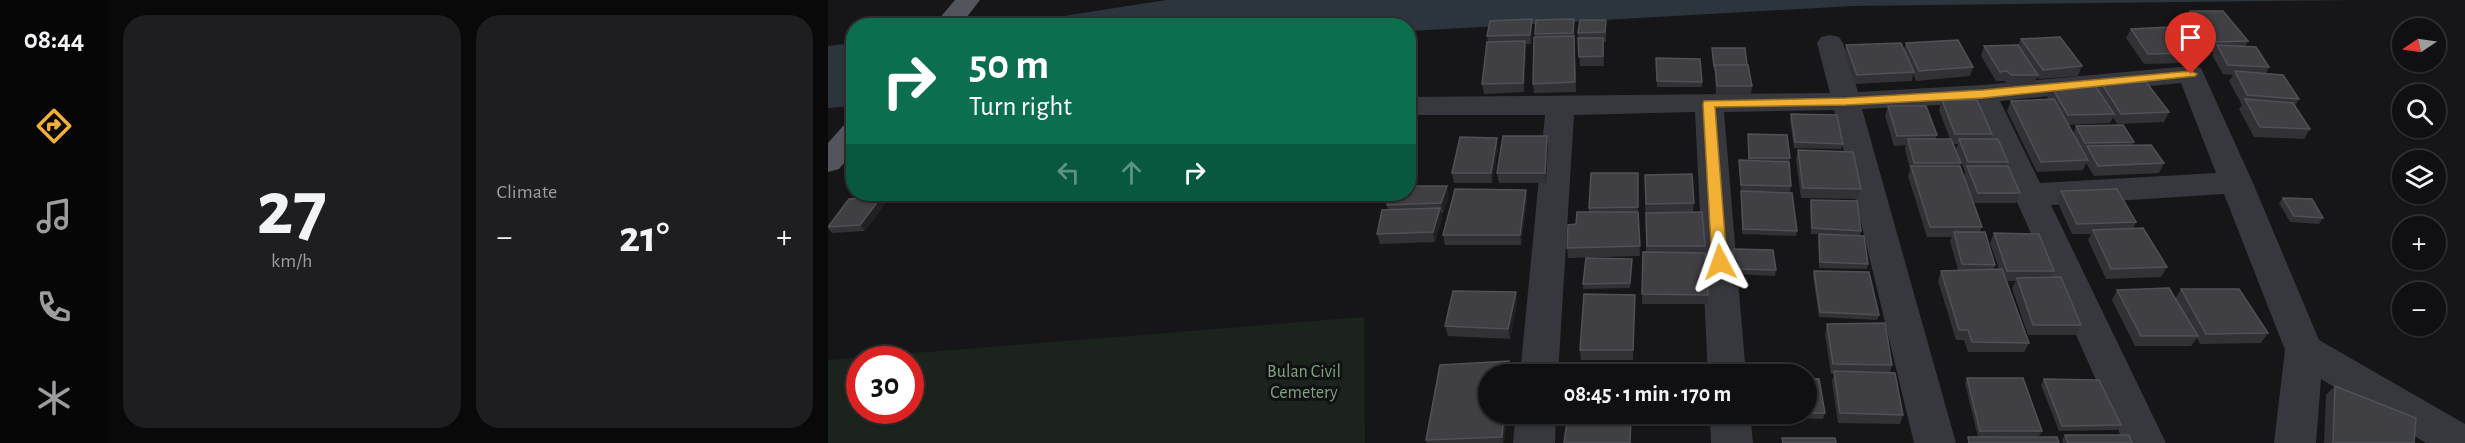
<!DOCTYPE html>
<meta charset="utf-8">
<style>
:root{--surface:#101012;--page:#1e1e20;--text:#f1f3f6;--muted:#9c9d9f;--line:#303032;--accent:#f2b134}
body{margin:0;font-family:"Alegreya Sans",sans-serif;background:var(--page);color:var(--text);height:100vh;display:flex;flex-direction:column;font-size:22px;white-space:nowrap}
*{box-sizing:border-box;margin:0}
p{font-size:20px;color:var(--muted)}
.icon{flex:none;width:33px;height:33px;fill:none;stroke:currentColor;stroke-width:2;stroke-linecap:round;stroke-linejoin:round}
.map{position:relative;flex:1;overflow:hidden}
.drawer{display:flex;flex-direction:column;gap:15px;padding:15px;background:#09090a;width:720px}
.drawer>*{flex:none}
.top-card{position:absolute;left:18px;top:18px;width:570px;height:183px;border-radius:24px;box-shadow:0 2px 4px #0004,0 0 0 2px var(--line);background:#0b6e4f;color:#fff;overflow:hidden}
.needle{width:39px;rotate:257deg}
.tools{position:absolute;left:1564px;top:18px;display:grid;gap:12px}
.tools a{display:grid;place-items:center;width:54px;height:54px;border-radius:50%;background:var(--surface);box-shadow:0 2px 4px #0004,0 0 0 2px var(--line);font-size:30px}
.speed{position:absolute;left:18px;top:346px;display:flex;gap:12px;font-size:30px;font-weight:700;text-align:center}
.speed>*{display:grid;place-content:center;width:78px;height:78px;border-radius:50%;background:var(--surface);box-shadow:0 2px 4px #0004,0 0 0 2px var(--line);line-height:1}
.speed .limit{border:9px solid #d22;background:#fff;color:#111}
.pin{position:absolute;display:grid;place-items:center;width:51px;height:51px;color:#fff;margin:-62px -26px;border-radius:50% 50% 50% 0;rotate:-45deg;box-shadow:0 0 6px #0007}
.pin .icon{rotate:45deg}
.me{position:absolute;width:66px;margin:-33px;rotate:356deg;stroke-linejoin:round;filter:drop-shadow(0 0 4px #0008)}
.turn{display:flex;align-items:center;gap:21px;height:126px;padding:0 24px;font-size:27px}
.turn .icon{width:78px;height:78px;stroke-width:2.5}
.turn b{display:block;font-size:42px;line-height:51px}
.lanes{display:flex;align-items:center;height:57px;padding:0 24px;background:#0003;justify-content:center;gap:30px;direction:ltr}
.lanes .off{opacity:.35}
.big{font-size:45px;font-weight:700;line-height:1.1}
.drawer .card{flex:1;display:flex;flex-direction:column;justify-content:center;gap:9px;min-width:0;padding:0 21px;border-radius:24px;background:var(--page)}
.drawer .dial{align-items:center;gap:0}
.dial b{font-size:78px;line-height:1}
.heat{display:flex;justify-content:space-between;align-items:center;font-size:33px;direction:ltr}
.drawer .tiles{flex:1;display:grid;gap:15px;grid-template-columns:repeat(2,1fr)}
.trip{position:absolute;left:650px;top:364px;width:339px;height:60px;border-radius:30px;background:var(--surface);box-shadow:0 2px 4px #0004,0 0 0 2px var(--line);font-weight:700;line-height:60px;text-align:center}
main{display:flex;flex:1;min-height:0}
.menu{display:flex;flex-direction:column;width:108px;justify-content:space-around;align-items:center;background:#060607;color:var(--muted)}
.menu .icon{width:42px;height:42px}
.menu .active{color:var(--accent)}
.menu b{font-size:27px;color:var(--text)}
.map>svg:first-child{display:block}
</style>
<main>
<nav class="menu">
<b>08:44</b>
<svg class="icon active" aria-label="directions" viewBox="0 0 24 24"><path d="M12 3l9 9-9 9-9-9zM9 14v-3h6M13 9l2 2-2 2"/></svg>
<svg class="icon" aria-label="music" viewBox="0 0 24 24"><path d="M9 18V5l10-2v13"/><circle cx="6" cy="18" r="3"/><circle cx="16" cy="16" r="3"/></svg>
<svg class="icon" aria-label="phone" viewBox="0 0 24 24"><path d="M5 4h4l2 5-3 2q2 4 5 5l2-3 5 2v4C11 20 4 13 5 4z"/></svg>
<svg class="icon" aria-label="climate" viewBox="0 0 24 24"><path d="M12 3v18M4 7l16 10M4 17L20 7"/></svg>
</nav>
<section class="drawer">
<div class="tiles">
<div class="card dial"><b>27</b><p>km/h</p></div>
<div class="card"><p>Climate</p>
<div class="heat"><a>−</a><b class="big">21°</b><a>+</a></div>
</div>
</div>
</section>
<div class="map">
<svg width="1637" height="443" viewBox="0 0 1637 443">
<rect width="100%" height="100%" fill="#161618"/>
<!-- green -->
<path fill="#1c231d" fill-rule="evenodd" d="M536,317L537,443H0V360ZM32,360H82V411H32Z"/>
<!-- water -->
<g fill="#2c353c">
<polygon points="338,0 1529,0 1025,6 581,31 580,26 172,26"/>
<polygon points="25,43 25,106 0,108 0,46"/>
</g>
<g fill="none" stroke-linecap="round" stroke-linejoin="round">
<!-- minor -->
<g fill="#37383d" fill-rule="evenodd">
<path d="M1002,35L1011,37L1015,43L1030,92L1155,85L1363,66L1373,68L1425,183L1491,340L1637,424V443H1598L1493,379L1488,443H1446L1457,350L1396,194L1223,205L1338,443H1296L1145,103L1034,109L1128,443H1086L1006,110L896,112L918,375H880L867,112L746,115L730,375H692L717,115H580V97L1002,93L989,43L993,37ZM1353,83L1388,173L1212,183L1172,101Z"/>
<polygon points="688,414 728,414 727,443 685,443"/>
<polygon points="882,414 922,414 925,443 883,443"/>
</g>
<!-- major -->
<g fill="#53555c" fill-rule="evenodd">
<polygon points="127,0 152,0 132,26 105,26"/>
<polygon points="26,124 26,152 11,169 0,172 0,143 15,126"/>
</g>
</g>
<!-- wall -->
<g fill="#323236" fill-rule="evenodd">
<polygon points="1362,11 1420,41 1417,47 1441,67 1438,73 1471,99 1467,106 1482,129 1476,139 1426,137 1411,109 1414,105 1401,81 1405,75 1395,74 1384,55 1386,52 1382,52 1358,20"/>
<polygon points="704,19 704,29 703,44 697,44 698,51 696,92 656,94 654,84 660,42 659,36"/>
<polygon points="746,19 748,92 706,93 705,84 707,34"/>
<polygon points="778,20 778,42 775,42 776,66 752,66 750,33"/>
<polygon points="1303,29 1360,53 1355,63 1316,64 1298,38"/>
<polygon points="1193,39 1254,66 1250,76 1211,79 1209,77 1206,84 1180,85 1176,81 1168,81 1153,56 1156,46 1190,45"/>
<polygon points="1078,43 1145,67 1142,76 1088,81 1085,74 1084,81 1027,84 1017,55 1018,45 1076,49"/>
<polygon points="884,48 919,65 924,86 923,95 888,95 887,71 886,71 884,53"/>
<polygon points="828,58 874,82 874,87 829,87"/>
<polygon points="1274,84 1341,112 1336,122 1289,124 1285,117 1282,123 1240,125 1245,134 1248,126 1306,142 1305,145 1336,163 1331,173 1266,176 1258,163 1255,170 1209,172 1179,111 1183,101 1221,100 1219,96 1223,86 1271,91"/>
<path d="M1114,100L1164,134L1163,139L1180,162L1178,166L1192,193L1188,203H1146L1138,182L1154,227L1152,232L1167,265L1165,270L1171,269L1162,243L1166,233L1226,271L1223,278L1253,325L1248,335H1200L1184,288L1188,281H1178L1201,343L1196,352H1140L1136,340H1128L1110,281L1113,271L1130,270L1122,241L1124,237H1099L1080,176L1082,169L1077,149L1078,145L1066,146L1057,116L1060,106L1109,135L1107,139H1122L1111,110ZM1125,144H1130L1128,149L1137,172L1136,176L1132,166L1133,163Z"/>
<polygon points="963,114 1015,144 1013,149 966,148 962,120"/>
<polygon points="920,134 962,158 961,163 963,186 962,192 921,191 969,231 968,236 914,234 913,191 911,166 911,160 920,161"/>
<polygon points="720,145 718,183 671,183 669,173"/>
<polygon points="670,147 664,183 626,183 624,173"/>
<polygon points="970,150 1033,189 1030,199 973,198 968,159"/>
<polygon points="810,173 810,212 812,256 740,258 739,248 748,224 761,212 761,208"/>
<polygon points="817,185 866,203 865,212 877,246 877,254 880,295 880,304 814,304 815,252 818,252"/>
<polygon points="698,190 699,200 693,245 617,245 615,235"/>
<polygon points="1233,191 1308,222 1305,229 1339,267 1333,277 1278,279 1260,240 1263,234 1244,234 1229,201"/>
<polygon points="621,196 615,213 613,213 614,218 607,242 552,244 549,234 560,210 559,205"/>
<polygon points="53,197 58,202 37,231 4,233 0,228 0,226"/>
<polygon points="1455,198 1495,218 1491,224 1462,222 1451,203"/>
<polygon points="983,200 1033,231 1032,236 1040,264 1039,269 991,268 990,239 991,234 983,234 982,205"/>
<polygon points="905,249 948,270 947,276 906,274"/>
<polygon points="804,259 802,288 755,289 755,284"/>
<polygon points="986,271 1051,315 1049,320 991,317 985,276"/>
<polygon points="1353,289 1440,333 1433,343 1372,344 1369,338 1363,346 1307,346 1284,300 1289,290 1347,299"/>
<polygon points="688,292 689,302 682,339 620,336 617,326"/>
<polygon points="807,295 805,360 753,360 752,350"/>
<polygon points="999,324 1064,365 1062,373 1075,415 1072,424 1010,423 1004,381 1006,374 1003,374 997,334"/>
<polygon points="681,361 683,371 683,375 660,375 660,414 679,414 676,443 599,443 598,440 612,365"/>
<polygon points="978,378 997,413 995,419 943,417 942,414 978,414"/>
<polygon points="1139,378 1214,431 1211,436 1150,437 1137,383"/>
<polygon points="1216,379 1293,425 1289,430 1231,431 1213,385"/>
<polygon points="1507,386 1586,443 1496,443 1498,395"/>
<polygon points="1237,435 1304,443 1235,443 1234,440"/>
</g>
<!-- shaded-wall -->
<g fill="#212124">
<polygon points="704,19 704,29 703,44 702,35"/>
<polygon points="697,41 698,51 696,92 695,83"/>
<polygon points="719,136 720,145 718,183 717,173"/>
<polygon points="669,138 670,147 664,183 663,173"/>
<polygon points="619,186 621,196 615,213 613,203"/>
<polygon points="698,190 699,200 693,245 692,235"/>
<polygon points="53,197 58,202 37,231 32,225"/>
<polygon points="612,208 614,218 607,242 605,232"/>
<polygon points="688,292 689,302 682,339 680,329"/>
<polygon points="681,361 683,371 683,375 680,375"/>
<polygon points="676,414 679,414 676,443 675,443 674,437"/>
</g>
<!-- building -->
<g fill="#3f3f44" stroke="#4f5156" stroke-width="1.5">
<polygon points="1362,11 1395,11 1420,41 1387,42"/>
<polygon points="704,19 702,35 659,36 662,21"/>
<polygon points="746,19 745,33 707,34 708,20"/>
<polygon points="752,20 778,20 777,32 750,33"/>
<polygon points="1341,27 1360,53 1320,54 1303,29"/>
<polygon points="746,36 747,82 705,84 706,37"/>
<polygon points="1232,37 1254,66 1215,70 1193,39"/>
<polygon points="750,38 775,38 775,56 751,57"/>
<polygon points="1130,40 1145,67 1091,71 1078,43"/>
<polygon points="697,41 695,83 654,84 659,42"/>
<polygon points="1073,43 1086,72 1029,75 1018,45"/>
<polygon points="1190,45 1210,75 1183,75 1179,71 1172,72 1156,46"/>
<polygon points="1389,45 1428,47 1441,67 1400,65"/>
<polygon points="884,48 917,48 919,65 886,66"/>
<polygon points="828,58 872,59 874,82 829,81"/>
<polygon points="887,65 920,65 924,86 889,86"/>
<polygon points="1407,71 1455,75 1471,99 1419,95"/>
<polygon points="1318,82 1341,112 1293,114 1274,84"/>
<polygon points="1266,84 1286,114 1240,115 1223,86"/>
<polygon points="1226,99 1260,160 1213,162 1183,101"/>
<polygon points="1417,99 1465,103 1482,129 1432,127"/>
<polygon points="1114,100 1149,100 1164,134 1127,134"/>
<polygon points="1060,106 1098,106 1109,135 1069,136"/>
<polygon points="963,114 1009,115 1015,144 967,142"/>
<polygon points="1295,125 1306,142 1257,143 1248,126"/>
<polygon points="920,134 959,135 962,158 921,158"/>
<polygon points="675,136 719,136 717,173 669,173"/>
<polygon points="632,137 669,138 663,173 624,173"/>
<polygon points="1080,139 1123,139 1133,163 1086,163"/>
<polygon points="1131,139 1170,139 1180,162 1140,162"/>
<polygon points="1323,145 1336,163 1270,166 1259,146"/>
<polygon points="970,150 1025,152 1033,189 975,188"/>
<polygon points="911,160 961,162 963,186 913,185"/>
<polygon points="1083,166 1132,166 1154,227 1102,227"/>
<polygon points="1139,166 1180,166 1192,193 1150,193"/>
<polygon points="763,173 810,173 810,207 761,208"/>
<polygon points="864,174 866,203 818,204 817,175"/>
<polygon points="580,186 619,186 613,203 559,205 562,194 580,194"/>
<polygon points="627,189 698,190 692,235 615,235"/>
<polygon points="1289,189 1308,222 1249,224 1233,191"/>
<polygon points="913,191 964,193 969,231 915,229"/>
<polygon points="53,197 32,225 0,227 21,199"/>
<polygon points="1455,198 1484,199 1495,218 1466,216"/>
<polygon points="983,200 1029,201 1033,231 984,228"/>
<polygon points="612,208 605,232 549,234 554,210"/>
<polygon points="749,212 810,212 812,246 739,248 740,225 748,224"/>
<polygon points="874,212 877,246 819,246 818,213"/>
<polygon points="1315,228 1339,267 1283,269 1265,230"/>
<polygon points="1126,232 1157,232 1167,265 1134,264"/>
<polygon points="1166,233 1211,234 1226,271 1179,271"/>
<polygon points="991,234 1036,236 1040,264 992,262"/>
<polygon points="905,249 945,250 948,270 906,269"/>
<polygon points="815,252 877,253 880,295 814,294"/>
<polygon points="758,258 804,259 802,283 755,284"/>
<polygon points="1174,269 1201,343 1144,342 1140,330 1131,330 1113,271"/>
<polygon points="986,271 1041,272 1051,315 992,312"/>
<polygon points="1233,277 1253,325 1205,325 1189,278"/>
<polygon points="1341,288 1370,336 1313,336 1289,290"/>
<polygon points="1353,289 1411,289 1440,333 1378,334"/>
<polygon points="625,291 688,292 680,329 617,326"/>
<polygon points="756,294 807,295 805,350 752,350"/>
<polygon points="1057,323 1064,365 1005,364 999,324"/>
<polygon points="681,361 680,375 660,375 660,414 676,414 674,437 598,440 612,365"/>
<polygon points="1006,371 1067,373 1075,415 1012,413"/>
<polygon points="978,378 991,379 997,413 978,413"/>
<polygon points="1139,378 1195,378 1214,431 1152,431"/>
<polygon points="1216,379 1271,380 1293,425 1234,426"/>
<polygon points="1507,386 1588,418 1586,443 1505,443"/>
<polygon points="740,414 803,414 802,443 736,443"/>
<polygon points="1237,435 1301,435 1304,443 1240,443"/>
<polygon points="1140,437 1229,437 1231,443 1141,443"/>
<polygon points="954,438 1007,438 1008,443 955,443"/>
</g>
<!-- route -->
<polygon fill="#f2b134" stroke="#9d7322" stroke-width="1.5" points="1363,71 1369,74 1367,76 1155,98 1018,105 887,107 899,262 892,267 884,262 875,104 876,101 1018,98 1155,90"/>
<g text-anchor="middle" dominant-baseline="central" stroke-width="6" stroke-linejoin="round" paint-order="stroke">
<!-- park labels -->
<g font-size="18" fill="#7fa381" stroke="#111113">
<text x="476" y="372">Bulan Civil<tspan x="476" dy="21">Cemetery</tspan></text>
</g>
</g>
</svg>
<div class="tools">
<a><svg class="needle" viewBox="-14 -14 28 28"><path d="M0-13l5 13h-10z" fill="#e53935"/><path d="M0 13l5-13h-10z" fill="#9c9d9f"/></svg></a>
<a><svg class="icon" aria-label="search" viewBox="0 0 24 24"><circle cx="10" cy="10" r="6"/><path d="M15 15l6 6"/></svg></a>
<a><svg class="icon" aria-label="layers" viewBox="0 0 24 24"><path d="M12 4l9 5-9 5-9-5zM3 14l9 5 9-5"/></svg></a>
<a>+</a>
<a>−</a>
</div>
<div class="speed"><div class="limit">30</div></div>
<div class="pin" style="left:1363px;top:74px;background:#d93025"><svg class="icon" aria-label="arrive" viewBox="0 0 24 24"><path d="M6 21V4h12l-3 4 3 4H6"/></svg></div>
<svg class="me" style="left:892px;top:262px" viewBox="-20 -20 40 40"><path d="M0-17L14 15 0 8-14 15z" fill="#f2b134" stroke="#fff" stroke-width="4"/></svg>
<div class="trip">08:45 · 1 min · 170 m</div>
<div class="top-card">
<div class="turn"><svg class="icon" aria-label="right" viewBox="0 0 24 24"><path d="M7 20v-9h11M14 6l5 5-5 5"/></svg><div><b>50 m</b>Turn right</div></div>
<div class="lanes"><svg class="icon off" aria-label="left" viewBox="0 0 24 24"><path d="M17 20v-9H6M10 6l-5 5 5 5"/></svg><svg class="icon off" aria-label="ahead" viewBox="0 0 24 24"><path d="M12 20V5M6 11l6-6 6 6"/></svg><svg class="icon" aria-label="right" viewBox="0 0 24 24"><path d="M7 20v-9h11M14 6l5 5-5 5"/></svg></div>
</div>
</div>
</main>
